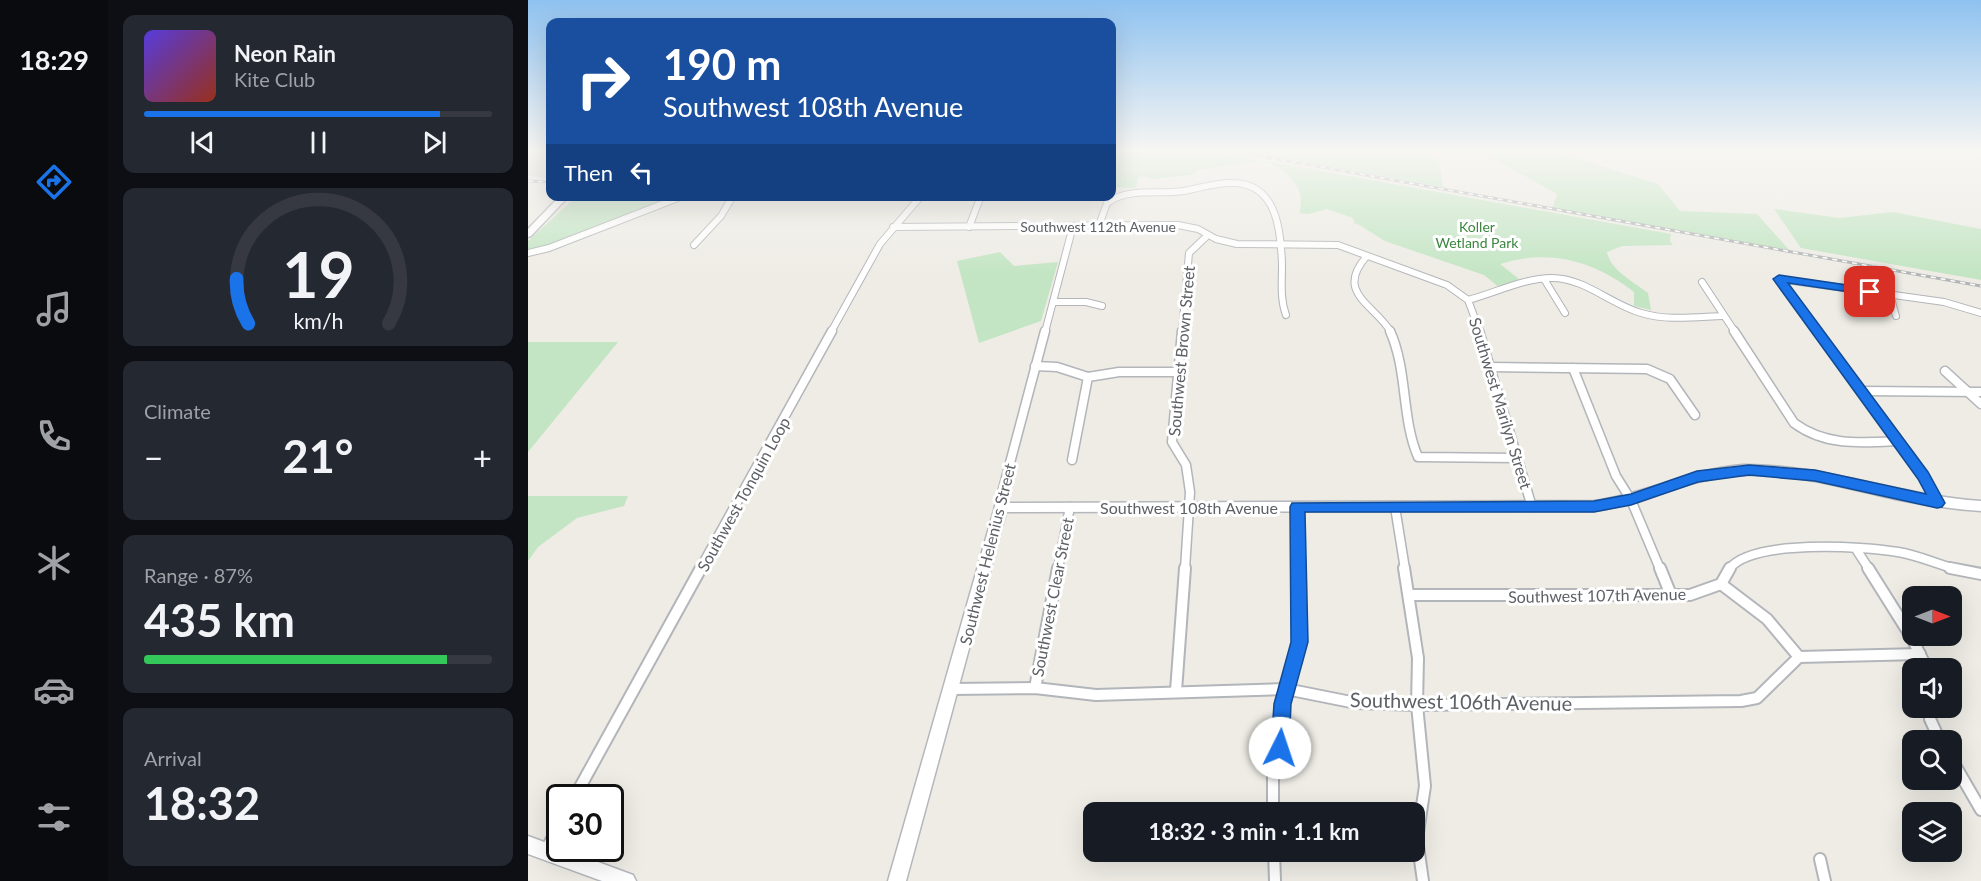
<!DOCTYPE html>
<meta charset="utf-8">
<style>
:root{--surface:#171b24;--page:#242831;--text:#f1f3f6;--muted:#9ea1a6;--line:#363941;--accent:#1a73e8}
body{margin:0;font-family:Lato,sans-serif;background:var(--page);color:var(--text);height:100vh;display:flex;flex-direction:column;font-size:22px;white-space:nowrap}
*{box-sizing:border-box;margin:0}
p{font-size:20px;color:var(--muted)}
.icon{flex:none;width:33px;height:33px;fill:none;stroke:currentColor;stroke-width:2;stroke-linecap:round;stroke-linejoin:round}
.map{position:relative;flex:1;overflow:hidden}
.side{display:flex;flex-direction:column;gap:15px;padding:15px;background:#0d0f14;width:420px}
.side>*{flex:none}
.guide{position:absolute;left:18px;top:18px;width:570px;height:183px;border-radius:12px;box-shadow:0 6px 24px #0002;background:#1a4fa0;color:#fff;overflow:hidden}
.needle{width:39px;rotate:90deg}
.tools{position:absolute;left:1374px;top:586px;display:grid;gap:12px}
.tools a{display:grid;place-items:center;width:60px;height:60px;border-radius:12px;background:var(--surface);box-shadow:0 6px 24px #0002;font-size:30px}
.speed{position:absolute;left:18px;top:784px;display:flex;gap:12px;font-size:30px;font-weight:700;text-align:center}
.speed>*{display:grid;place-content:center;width:78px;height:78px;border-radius:50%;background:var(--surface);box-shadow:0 6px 24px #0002;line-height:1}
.speed .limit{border:3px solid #111;border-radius:9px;background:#fff;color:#111}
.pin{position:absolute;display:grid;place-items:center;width:51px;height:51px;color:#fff;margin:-26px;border-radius:12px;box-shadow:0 3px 9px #0006}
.me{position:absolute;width:66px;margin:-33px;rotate:4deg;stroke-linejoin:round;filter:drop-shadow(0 0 4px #0008)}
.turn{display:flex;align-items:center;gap:21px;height:126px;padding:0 18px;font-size:27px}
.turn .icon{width:78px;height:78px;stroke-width:2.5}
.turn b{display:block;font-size:42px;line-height:51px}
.then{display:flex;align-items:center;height:57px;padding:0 18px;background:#0003;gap:12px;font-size:22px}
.big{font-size:45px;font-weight:700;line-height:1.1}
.side .card{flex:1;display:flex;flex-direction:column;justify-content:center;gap:9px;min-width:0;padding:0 21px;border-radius:12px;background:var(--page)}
.side .dial{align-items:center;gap:0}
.dial svg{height:156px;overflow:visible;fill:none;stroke:var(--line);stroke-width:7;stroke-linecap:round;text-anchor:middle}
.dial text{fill:var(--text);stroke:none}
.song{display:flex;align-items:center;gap:18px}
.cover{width:72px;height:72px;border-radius:9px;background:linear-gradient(135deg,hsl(250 70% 55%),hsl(10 70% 35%))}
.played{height:6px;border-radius:3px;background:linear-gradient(90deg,var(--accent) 85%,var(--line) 85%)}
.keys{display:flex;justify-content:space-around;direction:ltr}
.heat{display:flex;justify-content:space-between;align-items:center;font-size:33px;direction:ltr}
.charge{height:9px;border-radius:4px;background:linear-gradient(90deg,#34c759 87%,var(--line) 0)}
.trip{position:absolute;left:555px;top:802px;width:342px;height:60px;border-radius:12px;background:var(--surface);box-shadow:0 6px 24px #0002;font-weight:700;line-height:60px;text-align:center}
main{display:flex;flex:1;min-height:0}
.tabs{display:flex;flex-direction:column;width:108px;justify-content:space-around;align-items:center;background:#090b0e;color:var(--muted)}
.tabs .icon{width:42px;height:42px}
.tabs .on{color:var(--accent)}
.tabs b{font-size:27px;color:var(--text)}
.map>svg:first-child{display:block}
</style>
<main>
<nav class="tabs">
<b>18:29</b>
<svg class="icon on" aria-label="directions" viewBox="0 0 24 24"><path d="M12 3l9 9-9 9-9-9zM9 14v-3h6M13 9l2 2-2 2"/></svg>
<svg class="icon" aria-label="music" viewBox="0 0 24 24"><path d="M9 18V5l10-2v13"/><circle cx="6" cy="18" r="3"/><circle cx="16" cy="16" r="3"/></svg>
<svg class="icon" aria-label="phone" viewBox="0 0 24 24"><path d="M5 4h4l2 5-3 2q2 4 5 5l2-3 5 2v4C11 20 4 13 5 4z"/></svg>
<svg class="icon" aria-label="climate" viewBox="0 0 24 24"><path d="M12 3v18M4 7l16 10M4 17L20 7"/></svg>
<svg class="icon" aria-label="car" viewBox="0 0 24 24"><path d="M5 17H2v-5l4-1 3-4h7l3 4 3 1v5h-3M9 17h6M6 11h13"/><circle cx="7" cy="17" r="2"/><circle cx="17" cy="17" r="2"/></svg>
<svg class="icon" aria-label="filters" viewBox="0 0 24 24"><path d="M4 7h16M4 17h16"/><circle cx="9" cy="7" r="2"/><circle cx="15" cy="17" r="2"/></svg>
</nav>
<section class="side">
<div class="card">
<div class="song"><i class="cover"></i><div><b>Neon Rain</b><p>Kite Club</p></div></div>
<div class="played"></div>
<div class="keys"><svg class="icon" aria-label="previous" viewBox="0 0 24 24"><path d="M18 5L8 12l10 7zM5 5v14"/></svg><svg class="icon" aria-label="pause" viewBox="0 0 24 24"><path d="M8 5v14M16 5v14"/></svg><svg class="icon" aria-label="next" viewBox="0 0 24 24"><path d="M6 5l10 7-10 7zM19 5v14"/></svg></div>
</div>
<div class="card dial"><svg viewBox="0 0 100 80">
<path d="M14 69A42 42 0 1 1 86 69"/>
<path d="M14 69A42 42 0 0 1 8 46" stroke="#1a73e8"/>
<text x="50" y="56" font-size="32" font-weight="700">19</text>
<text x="50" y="72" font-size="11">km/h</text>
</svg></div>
<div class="card"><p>Climate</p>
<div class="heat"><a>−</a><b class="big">21°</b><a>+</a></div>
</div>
<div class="card"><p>Range · 87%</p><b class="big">435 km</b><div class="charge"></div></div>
<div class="card"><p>Arrival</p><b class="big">18:32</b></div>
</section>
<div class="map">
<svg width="1453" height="881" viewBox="0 0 1453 881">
<rect width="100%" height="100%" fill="#eeece5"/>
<!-- industrial -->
<polygon fill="#dddbd7" points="0,151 22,151 22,178 0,176"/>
<!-- green -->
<g fill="#c3e5c3">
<path d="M584,151H682L1143,234L1142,241L1145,245L1094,246L1079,252C1082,270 1106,282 1120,293L1123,310L1106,306V292C1067,261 1021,248 972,264L991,279L972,288L956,275L857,241L828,223L827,225L825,218L799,209L780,214L772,213C772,207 774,198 772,193C766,176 749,164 733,161L669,170L664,175L625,179L614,176L610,178L608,188L584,187Z"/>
<polygon points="714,151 894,151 911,161 915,187"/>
<polygon points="978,151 1025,151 1130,184 1152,211 1229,214 1263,252 1024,209 1029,194 959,155"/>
<polygon points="48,197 150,197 35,240 0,250 0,241"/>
<polygon points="1246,209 1311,218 1365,212 1453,229 1453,280 1273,248"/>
<polygon points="472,252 486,266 530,262 513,321 451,343 429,261"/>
<polygon points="0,342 90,342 0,452"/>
<polygon points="0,496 100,496 96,506 49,518 10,547 0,561"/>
</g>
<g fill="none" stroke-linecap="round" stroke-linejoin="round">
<defs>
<g id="street-far2">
<path d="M571,225L579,203C600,187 631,195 656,191C672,188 689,182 706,183C749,184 753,231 754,265C754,282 752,299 758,315"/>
<polyline points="365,227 650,225 670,229 688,239 709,244 810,245 919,285 940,300 952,332"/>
<polyline points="441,227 453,196"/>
<polyline points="166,245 193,216 205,196"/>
<polyline points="0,253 21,248 155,196"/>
<path d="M838,257C807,293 846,304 863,332"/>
<polyline points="1016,279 1037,313"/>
<polyline points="1251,279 1290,332"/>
<polyline points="1251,279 1416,302 1453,313"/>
<polyline points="1174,282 1207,332"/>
<polyline points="1362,295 1368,316"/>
<path d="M940,300C967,293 996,278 1024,278C1057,278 1082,304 1113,313C1139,321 1168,317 1195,316"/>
<polyline points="525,302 558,302 574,306"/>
<polyline points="303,332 352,244 393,196"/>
<polyline points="517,332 545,226"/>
<polyline points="654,332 661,253 680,235"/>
</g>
<g id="street-far1">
<polyline points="654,331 644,442 658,465 662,492 657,569"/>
<path d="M862,331C880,371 873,417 890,457L988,458"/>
<polyline points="951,331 1004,507"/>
<path d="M1206,331L1266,423C1297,446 1332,443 1369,441"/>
<polyline points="1289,331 1395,476 1409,503"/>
<polyline points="507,366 529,367 560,377 591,372 649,372"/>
<polyline points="961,367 1119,369 1142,379 1167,415"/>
<polyline points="1045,368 1088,476 1103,500 1132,569"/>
<polyline points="1417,371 1453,404"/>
<polyline points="1333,391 1453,392"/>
<polyline points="544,460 560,377"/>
<polyline points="473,507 474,493 517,331"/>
<polyline points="769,507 770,569"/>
<polyline points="867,507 877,569"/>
<polyline points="1328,549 1341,569"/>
<polyline points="172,569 304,331"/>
<polyline points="530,569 542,507"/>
<path d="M1201,569C1224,539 1335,546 1370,552C1390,555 1408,564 1428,569"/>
</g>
<g id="street">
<polyline points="876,568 890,658 889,705 897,786 889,839 895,881"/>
<polyline points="1132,568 1143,595"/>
<polyline points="1340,568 1384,638 1399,669"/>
<polyline points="1422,568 1453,574"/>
<polyline points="1193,584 1239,619 1271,657"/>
<polyline points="881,595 1162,595 1193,584 1202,568"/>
<polyline points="507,688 530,568"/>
<polyline points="424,689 507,688 568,695 758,689 828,703 889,705 1213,701 1229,698 1271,657 1392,654"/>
<polyline points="648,691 657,568"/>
<polyline points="1401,708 1402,719 1412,741"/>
<polyline points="1424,760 1453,810"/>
<polyline points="46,798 173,568"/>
<polyline points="745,813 745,769 754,738 755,704 772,642 770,568"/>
<polyline points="17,851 32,825"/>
<polyline points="746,852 747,881"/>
<polyline points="1292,859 1297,881"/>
</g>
<g id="secondary">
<polygon points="32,196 41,196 3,236 0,237 0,229"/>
<path d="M1215,465C1296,464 1373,496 1453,501V511C1424,509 1395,505 1367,499C1318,488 1268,473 1217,475C1164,476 1118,504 1066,511L478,512L378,881H360L468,503L1066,501C1118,494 1162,469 1215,465Z"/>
<polygon points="0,836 105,875 108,881 74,881 0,854"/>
</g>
</defs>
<!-- street-far2 casing -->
<use href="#street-far2" stroke="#b2b5b9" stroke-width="8"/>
<!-- street-far1 casing -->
<use href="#street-far1" stroke="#b2b5b9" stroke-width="11"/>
<!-- street casing -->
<use href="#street" stroke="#b2b5b9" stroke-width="14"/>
<!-- secondary casing -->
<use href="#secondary" stroke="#b4b7bc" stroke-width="3"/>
<!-- street-far2 -->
<use href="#street-far2" stroke="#fff" stroke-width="6"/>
<!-- street-far1 -->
<use href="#street-far1" stroke="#fff" stroke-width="8"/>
<!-- street -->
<use href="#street" stroke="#fff" stroke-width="10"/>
<!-- secondary -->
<use href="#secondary" fill="#fff" fill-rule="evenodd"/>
<defs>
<g id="rail">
<polyline points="704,151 1453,286"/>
<polyline points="0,181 22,182"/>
</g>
</defs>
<!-- rail casing -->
<use href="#rail" stroke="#b3b4b5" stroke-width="3"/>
<!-- rail -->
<use href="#rail" stroke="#fff" stroke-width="1.5" stroke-dasharray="5" stroke-linecap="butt"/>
</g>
<!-- sky -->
<linearGradient id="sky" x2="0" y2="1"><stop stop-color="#8fc2f0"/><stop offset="0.55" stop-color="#f7f6f3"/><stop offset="1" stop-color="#f7f6f3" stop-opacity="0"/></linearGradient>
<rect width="1453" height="274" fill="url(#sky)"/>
<!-- route -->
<polygon fill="#1a73e8" stroke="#114b97" stroke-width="1.5" points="1251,275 1346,289 1346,294 1342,295 1260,283 1400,472 1417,503 1414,507 1409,508 1287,481 1221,475 1170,482 1103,505 1066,512 777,512 780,642 763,704 761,748 759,755 752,758 746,755 743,748 746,704 763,642 762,507 764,503 1066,501 1103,494 1169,471 1221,465 1287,470 1398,494 1390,479 1245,279"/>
<g text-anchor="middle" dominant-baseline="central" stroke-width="6" stroke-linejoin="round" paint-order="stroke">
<!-- far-street labels -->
<g font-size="14" fill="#5d6065" stroke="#fff">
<text x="570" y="226">Southwest 112th Avenue</text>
</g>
<!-- far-park labels -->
<g font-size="14" fill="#3a863e" stroke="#fff">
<text x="949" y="226">Koller<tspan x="949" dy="16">Wetland Park</tspan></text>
</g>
<!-- street labels -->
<g font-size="16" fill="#5d6065" stroke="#fff">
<text transform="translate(653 351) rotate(-85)">Southwest Brown Street</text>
<text transform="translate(973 403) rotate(73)">Southwest Marilyn Street</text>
<text transform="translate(215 494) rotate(-61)">Southwest Tonquin Loop</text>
<text x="661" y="507">Southwest 108th Avenue</text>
<text transform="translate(459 554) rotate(-76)">Southwest Helenius Street</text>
<text transform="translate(1069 595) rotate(-1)">Southwest 107th Avenue</text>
<text transform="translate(524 597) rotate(-79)">Southwest Clear Street</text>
</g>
<!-- near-street labels -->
<g font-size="20" fill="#5d6065" stroke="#fff">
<text transform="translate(933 701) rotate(1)">Southwest 106th Avenue</text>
</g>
</g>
</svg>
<div class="tools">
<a><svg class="needle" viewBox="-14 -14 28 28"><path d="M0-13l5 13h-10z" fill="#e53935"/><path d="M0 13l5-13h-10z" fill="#9ea1a6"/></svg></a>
<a><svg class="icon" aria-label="sound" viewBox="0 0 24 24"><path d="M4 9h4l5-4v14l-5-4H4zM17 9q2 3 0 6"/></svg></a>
<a><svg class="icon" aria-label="search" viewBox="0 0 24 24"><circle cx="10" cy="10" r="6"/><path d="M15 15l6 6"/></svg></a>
<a><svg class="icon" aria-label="layers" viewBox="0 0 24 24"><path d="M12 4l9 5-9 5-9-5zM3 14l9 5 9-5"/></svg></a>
</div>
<div class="speed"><div class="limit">30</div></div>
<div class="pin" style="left:1342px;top:292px;background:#d93025"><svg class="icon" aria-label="arrive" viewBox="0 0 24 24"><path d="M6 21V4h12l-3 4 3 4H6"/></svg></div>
<svg class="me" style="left:752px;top:748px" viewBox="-20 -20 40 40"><circle r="19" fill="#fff"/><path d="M0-13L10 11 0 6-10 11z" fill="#1a73e8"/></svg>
<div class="trip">18:32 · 3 min · 1.1 km</div>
<div class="guide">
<div class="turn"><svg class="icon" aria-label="right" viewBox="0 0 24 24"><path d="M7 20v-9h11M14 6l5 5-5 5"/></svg><div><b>190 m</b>Southwest 108th Avenue</div></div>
<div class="then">Then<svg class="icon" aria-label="left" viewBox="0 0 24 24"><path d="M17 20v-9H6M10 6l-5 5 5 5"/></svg></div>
</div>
</div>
</main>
